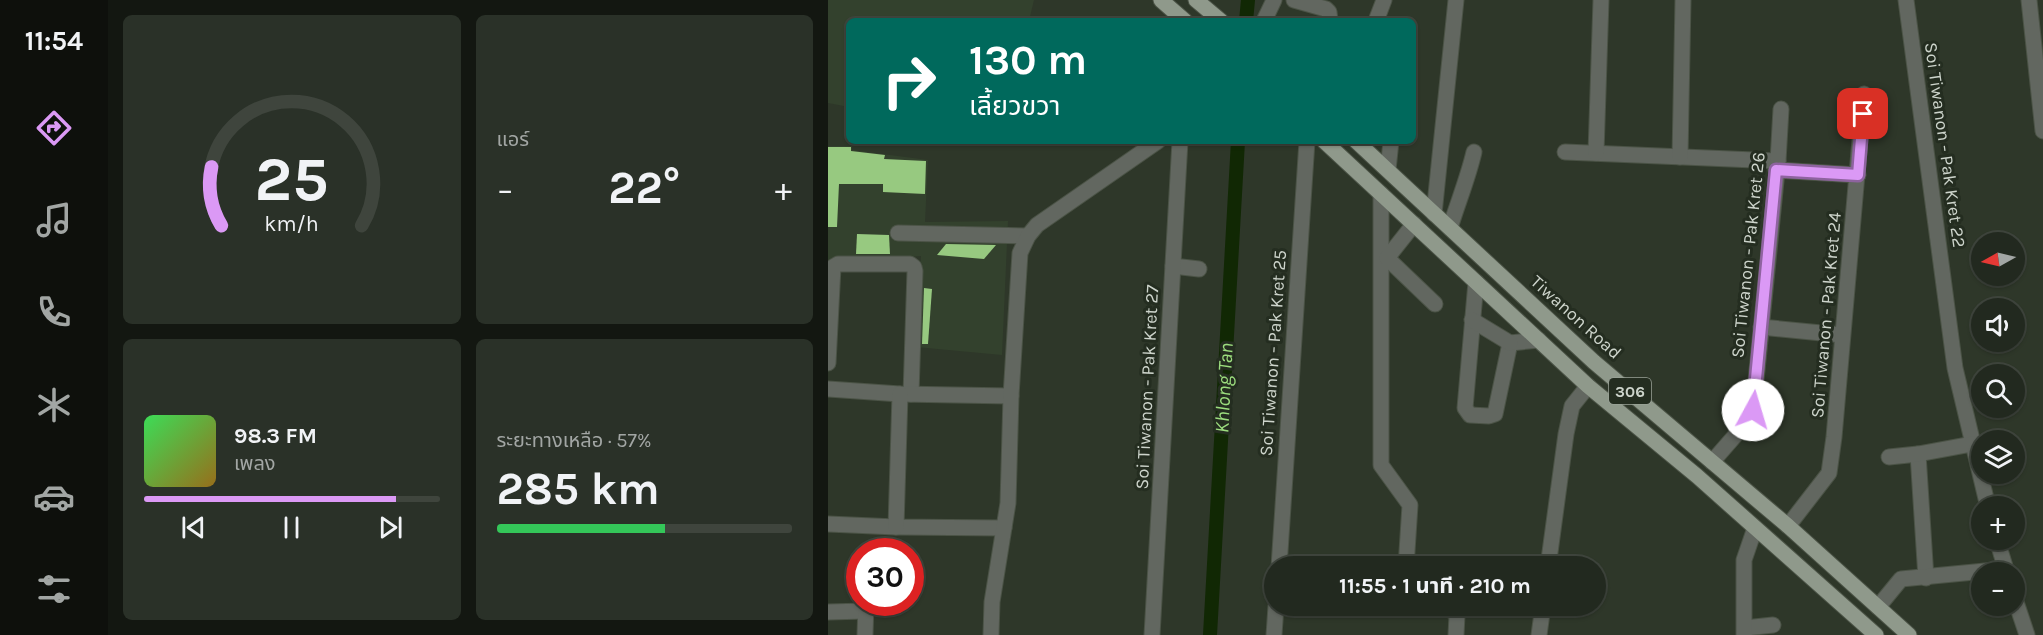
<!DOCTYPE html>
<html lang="th">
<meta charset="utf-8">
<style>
:root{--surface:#22291f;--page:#2a3128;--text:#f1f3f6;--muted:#a2a6a4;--line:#3f453d;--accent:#db99f5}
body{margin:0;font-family:Karla,"Noto Sans Thai",sans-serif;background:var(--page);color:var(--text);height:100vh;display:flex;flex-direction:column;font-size:22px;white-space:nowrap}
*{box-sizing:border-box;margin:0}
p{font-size:20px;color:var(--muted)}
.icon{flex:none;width:33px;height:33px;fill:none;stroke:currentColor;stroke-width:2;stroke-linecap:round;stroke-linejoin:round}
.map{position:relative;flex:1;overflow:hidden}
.sheet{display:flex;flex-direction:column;gap:15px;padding:15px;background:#131711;width:720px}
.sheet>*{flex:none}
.top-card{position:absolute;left:18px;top:18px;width:570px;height:126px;border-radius:9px;box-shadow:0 2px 4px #0004,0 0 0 2px var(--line);background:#00695c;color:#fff;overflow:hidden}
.needle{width:39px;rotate:262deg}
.fabs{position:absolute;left:1143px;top:232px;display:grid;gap:12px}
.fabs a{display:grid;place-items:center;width:54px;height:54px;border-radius:50%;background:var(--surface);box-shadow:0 2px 4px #0004,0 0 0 2px var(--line);font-size:30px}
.speed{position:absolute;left:18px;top:538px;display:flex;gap:12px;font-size:30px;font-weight:700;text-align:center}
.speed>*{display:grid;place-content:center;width:78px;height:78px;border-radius:50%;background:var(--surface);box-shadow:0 2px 4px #0004,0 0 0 2px var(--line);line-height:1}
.speed .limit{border:9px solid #d22;background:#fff;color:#111}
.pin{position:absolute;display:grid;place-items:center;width:51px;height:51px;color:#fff;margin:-26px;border-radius:12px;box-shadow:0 3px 9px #0006}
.me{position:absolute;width:66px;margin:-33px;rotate:6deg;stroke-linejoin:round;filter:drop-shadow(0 0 4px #0008)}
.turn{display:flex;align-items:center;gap:21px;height:126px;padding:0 24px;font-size:27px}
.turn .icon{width:78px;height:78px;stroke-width:2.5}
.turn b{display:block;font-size:42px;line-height:51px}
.big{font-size:45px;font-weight:700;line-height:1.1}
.sheet .card{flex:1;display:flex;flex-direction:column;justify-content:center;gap:9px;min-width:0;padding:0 21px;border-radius:9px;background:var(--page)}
.sheet .dial{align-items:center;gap:0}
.dial svg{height:156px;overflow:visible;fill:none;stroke:var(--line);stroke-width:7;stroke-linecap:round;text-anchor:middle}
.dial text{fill:var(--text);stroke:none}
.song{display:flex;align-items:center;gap:18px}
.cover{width:72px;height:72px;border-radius:9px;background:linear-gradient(135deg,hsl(130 70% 55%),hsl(40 70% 35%))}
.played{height:6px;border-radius:3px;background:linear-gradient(90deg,var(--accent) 85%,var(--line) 85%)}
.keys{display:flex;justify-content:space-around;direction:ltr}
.heat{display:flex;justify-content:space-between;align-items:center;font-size:33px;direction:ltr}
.charge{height:9px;border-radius:4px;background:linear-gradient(90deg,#34c759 57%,var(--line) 0)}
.sheet .tiles{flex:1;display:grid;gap:15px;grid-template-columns:repeat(2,1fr)}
.trip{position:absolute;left:436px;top:556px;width:342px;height:60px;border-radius:30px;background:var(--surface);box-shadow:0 2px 4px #0004,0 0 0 2px var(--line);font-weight:700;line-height:60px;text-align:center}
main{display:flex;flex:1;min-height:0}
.menu{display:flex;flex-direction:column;width:108px;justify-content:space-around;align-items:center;background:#0e100c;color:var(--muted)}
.menu .icon{width:42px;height:42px}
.menu .active{color:var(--accent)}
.menu b{font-size:27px;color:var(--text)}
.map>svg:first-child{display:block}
</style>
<main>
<nav class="menu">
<b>11:54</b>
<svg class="icon active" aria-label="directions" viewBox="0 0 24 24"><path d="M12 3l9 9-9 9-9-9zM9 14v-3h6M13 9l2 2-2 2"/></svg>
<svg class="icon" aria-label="music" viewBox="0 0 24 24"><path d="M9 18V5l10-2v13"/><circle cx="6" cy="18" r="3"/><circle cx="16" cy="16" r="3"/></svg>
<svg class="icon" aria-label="phone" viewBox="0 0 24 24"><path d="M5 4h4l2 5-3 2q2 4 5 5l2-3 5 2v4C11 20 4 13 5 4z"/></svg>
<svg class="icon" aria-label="climate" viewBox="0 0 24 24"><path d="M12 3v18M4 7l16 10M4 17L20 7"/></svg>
<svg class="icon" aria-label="car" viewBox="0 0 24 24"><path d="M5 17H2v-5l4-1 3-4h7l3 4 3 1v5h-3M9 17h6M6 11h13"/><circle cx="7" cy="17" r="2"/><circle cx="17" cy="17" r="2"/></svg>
<svg class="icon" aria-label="filters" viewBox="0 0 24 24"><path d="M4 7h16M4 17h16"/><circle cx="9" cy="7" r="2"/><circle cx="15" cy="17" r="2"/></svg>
</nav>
<section class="sheet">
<div class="tiles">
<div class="card dial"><svg viewBox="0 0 100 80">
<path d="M14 69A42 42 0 1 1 86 69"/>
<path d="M14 69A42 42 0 0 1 9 39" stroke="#db99f5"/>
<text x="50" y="56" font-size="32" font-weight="700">25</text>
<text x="50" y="72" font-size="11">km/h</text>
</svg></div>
<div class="card"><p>แอร์</p>
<div class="heat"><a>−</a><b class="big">22°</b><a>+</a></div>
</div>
<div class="card">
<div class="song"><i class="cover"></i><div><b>98.3 FM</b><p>เพลง</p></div></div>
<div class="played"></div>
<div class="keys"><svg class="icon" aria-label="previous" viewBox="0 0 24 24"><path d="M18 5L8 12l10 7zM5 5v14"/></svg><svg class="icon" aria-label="pause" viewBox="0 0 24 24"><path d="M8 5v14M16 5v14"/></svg><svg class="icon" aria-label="next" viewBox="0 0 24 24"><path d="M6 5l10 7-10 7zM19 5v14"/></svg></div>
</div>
<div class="card"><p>ระยะทางเหลือ · 57%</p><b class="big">285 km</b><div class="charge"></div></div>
</div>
</section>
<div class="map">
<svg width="1215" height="635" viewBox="0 0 1215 635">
<rect width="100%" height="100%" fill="#2e3729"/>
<!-- built -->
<g fill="#33412d">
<polygon points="0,0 206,0 201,21 21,21 21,107 0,103"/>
<polygon points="0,146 24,146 24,150 100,160 97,222 180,221 174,355 88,347 93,256 20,262 0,262"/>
</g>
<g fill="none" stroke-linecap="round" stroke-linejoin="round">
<!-- canal -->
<g stroke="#112804" stroke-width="14">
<polyline points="418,21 420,0"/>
<polyline points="382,635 410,141"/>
</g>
</g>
<!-- building -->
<g fill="#97c980">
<polygon points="0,147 23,147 23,151 57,155 56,159 98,161 97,194 55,192 55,184 11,184 9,227 0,227"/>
<polygon points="29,234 61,235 62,254 28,254"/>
<polygon points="118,244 168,245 156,259 109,255"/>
<polygon points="96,288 104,289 100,344 94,344"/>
</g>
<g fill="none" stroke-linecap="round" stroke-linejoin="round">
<defs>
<g id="minor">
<polyline points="466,0 498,9 501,12 502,21"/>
<polyline points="1078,0 1127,368 1160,507"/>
<polyline points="1201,0 1215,131"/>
<polyline points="436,21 446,0"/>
<polyline points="548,21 556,0"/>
<polyline points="737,152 950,161"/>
<polyline points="768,153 773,0"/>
<polyline points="852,157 855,0"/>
<polyline points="560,170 563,141"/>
<polyline points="948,170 1030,175"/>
<polyline points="553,194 553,465 582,505 578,567"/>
<polyline points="606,214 628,0"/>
<polyline points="586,224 559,258 607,304"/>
<path d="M622,228C630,202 640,178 646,152"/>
<polyline points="70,233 200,236"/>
<polyline points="345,266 371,269"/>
<polyline points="648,282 637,408 642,415 661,416 667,414 682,343 711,340"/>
<polyline points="644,320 682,343"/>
<polyline points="933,327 1014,335"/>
<polyline points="0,363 5,267 10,264 82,264 86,267 87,271 83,394"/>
<polyline points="0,389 72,394 183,396"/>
<polyline points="1090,454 1098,578"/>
<polyline points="1061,457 1090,454 1144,444"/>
<polyline points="884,462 919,422 925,410 950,161 953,109"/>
<polyline points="0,524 68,527 176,528"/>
<polyline points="960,526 1001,473 1006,437 1036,94"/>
<polyline points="68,527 72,394"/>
<polyline points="1169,540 1179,573"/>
<polyline points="451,567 479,141"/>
<polyline points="720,567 738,434 744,406 760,386"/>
<polyline points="1186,596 1199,635"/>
<polyline points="618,606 629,615 628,635"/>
<polyline points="1050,607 1073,579 1178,569"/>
<polyline points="0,612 37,611"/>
<polyline points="917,628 945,625"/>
<polyline points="37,635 38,603"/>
<polyline points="163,635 164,602 180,503 183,396 192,253 200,236 209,225 330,141"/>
<polyline points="324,635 352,141"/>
<polyline points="446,635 448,606"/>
<polyline points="711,635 715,606"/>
<polyline points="916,635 916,560 927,528"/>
</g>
<g id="major">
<polyline points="333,0 357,21"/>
<polyline points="368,0 393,21"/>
<polyline points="496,141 760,386 869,476 1048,635"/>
<polyline points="528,141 766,362 960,526 1081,635"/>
</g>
</defs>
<!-- minor casing -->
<use href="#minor" stroke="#4b5346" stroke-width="17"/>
<!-- major casing -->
<use href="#major" stroke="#4b5346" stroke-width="17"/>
<!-- minor -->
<use href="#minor" stroke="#626760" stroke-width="15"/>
<!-- major -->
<use href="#major" stroke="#8f998b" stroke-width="15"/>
</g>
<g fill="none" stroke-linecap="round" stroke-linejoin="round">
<defs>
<polyline id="route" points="925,410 948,170 1030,175 1035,114"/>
</defs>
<!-- route casing -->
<use href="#route" stroke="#8e639f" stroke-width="15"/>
<!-- route -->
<use href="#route" stroke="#db99f5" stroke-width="10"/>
</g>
<g text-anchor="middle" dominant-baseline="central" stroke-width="6" stroke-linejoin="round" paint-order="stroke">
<!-- shield labels -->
<rect fill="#242d20" stroke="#9aa298" stroke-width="1.5" x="781" y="378" width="42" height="26" rx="4.5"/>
<g font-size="16" font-weight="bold" fill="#cdd4cb">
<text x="802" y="391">306</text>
</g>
<!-- street labels -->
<g font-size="18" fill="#cdd4cb" stroke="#242d20">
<text transform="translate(1117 145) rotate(82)">Soi Tiwanon - Pak Kret 22</text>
<text transform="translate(920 255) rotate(-84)">Soi Tiwanon - Pak Kret 26</text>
<text transform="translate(998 315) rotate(-85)">Soi Tiwanon - Pak Kret 24</text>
<text transform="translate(748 317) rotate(42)">Tiwanon Road</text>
<text transform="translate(445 353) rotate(-86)">Soi Tiwanon - Pak Kret 25</text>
<text transform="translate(319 387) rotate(-87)">Soi Tiwanon - Pak Kret 27</text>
</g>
<!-- water labels -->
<g font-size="20" font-style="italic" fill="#9cdd7e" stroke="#242d20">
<text transform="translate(396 388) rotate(-87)">Khlong Tan</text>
</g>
</g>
</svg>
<div class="fabs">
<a><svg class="needle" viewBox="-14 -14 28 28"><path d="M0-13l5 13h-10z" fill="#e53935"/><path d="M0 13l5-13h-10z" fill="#a2a6a4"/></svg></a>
<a><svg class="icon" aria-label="sound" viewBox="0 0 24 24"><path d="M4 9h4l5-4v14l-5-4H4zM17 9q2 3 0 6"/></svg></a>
<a><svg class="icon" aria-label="search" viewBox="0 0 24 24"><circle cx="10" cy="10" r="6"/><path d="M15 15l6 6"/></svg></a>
<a><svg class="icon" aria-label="layers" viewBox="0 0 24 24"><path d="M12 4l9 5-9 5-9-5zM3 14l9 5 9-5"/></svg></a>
<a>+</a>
<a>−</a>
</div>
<div class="speed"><div class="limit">30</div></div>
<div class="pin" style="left:1035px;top:114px;background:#d93025"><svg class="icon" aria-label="arrive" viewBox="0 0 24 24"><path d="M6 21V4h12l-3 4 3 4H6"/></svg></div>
<svg class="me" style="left:925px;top:410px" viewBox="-20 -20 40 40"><circle r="19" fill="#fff"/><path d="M0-13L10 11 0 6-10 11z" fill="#db99f5"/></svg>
<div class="trip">11:55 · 1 นาที · 210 m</div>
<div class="top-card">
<div class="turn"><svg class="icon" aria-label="right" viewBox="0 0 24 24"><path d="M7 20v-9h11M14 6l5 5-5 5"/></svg><div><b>130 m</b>เลี้ยวขวา</div></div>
</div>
</div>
</main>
